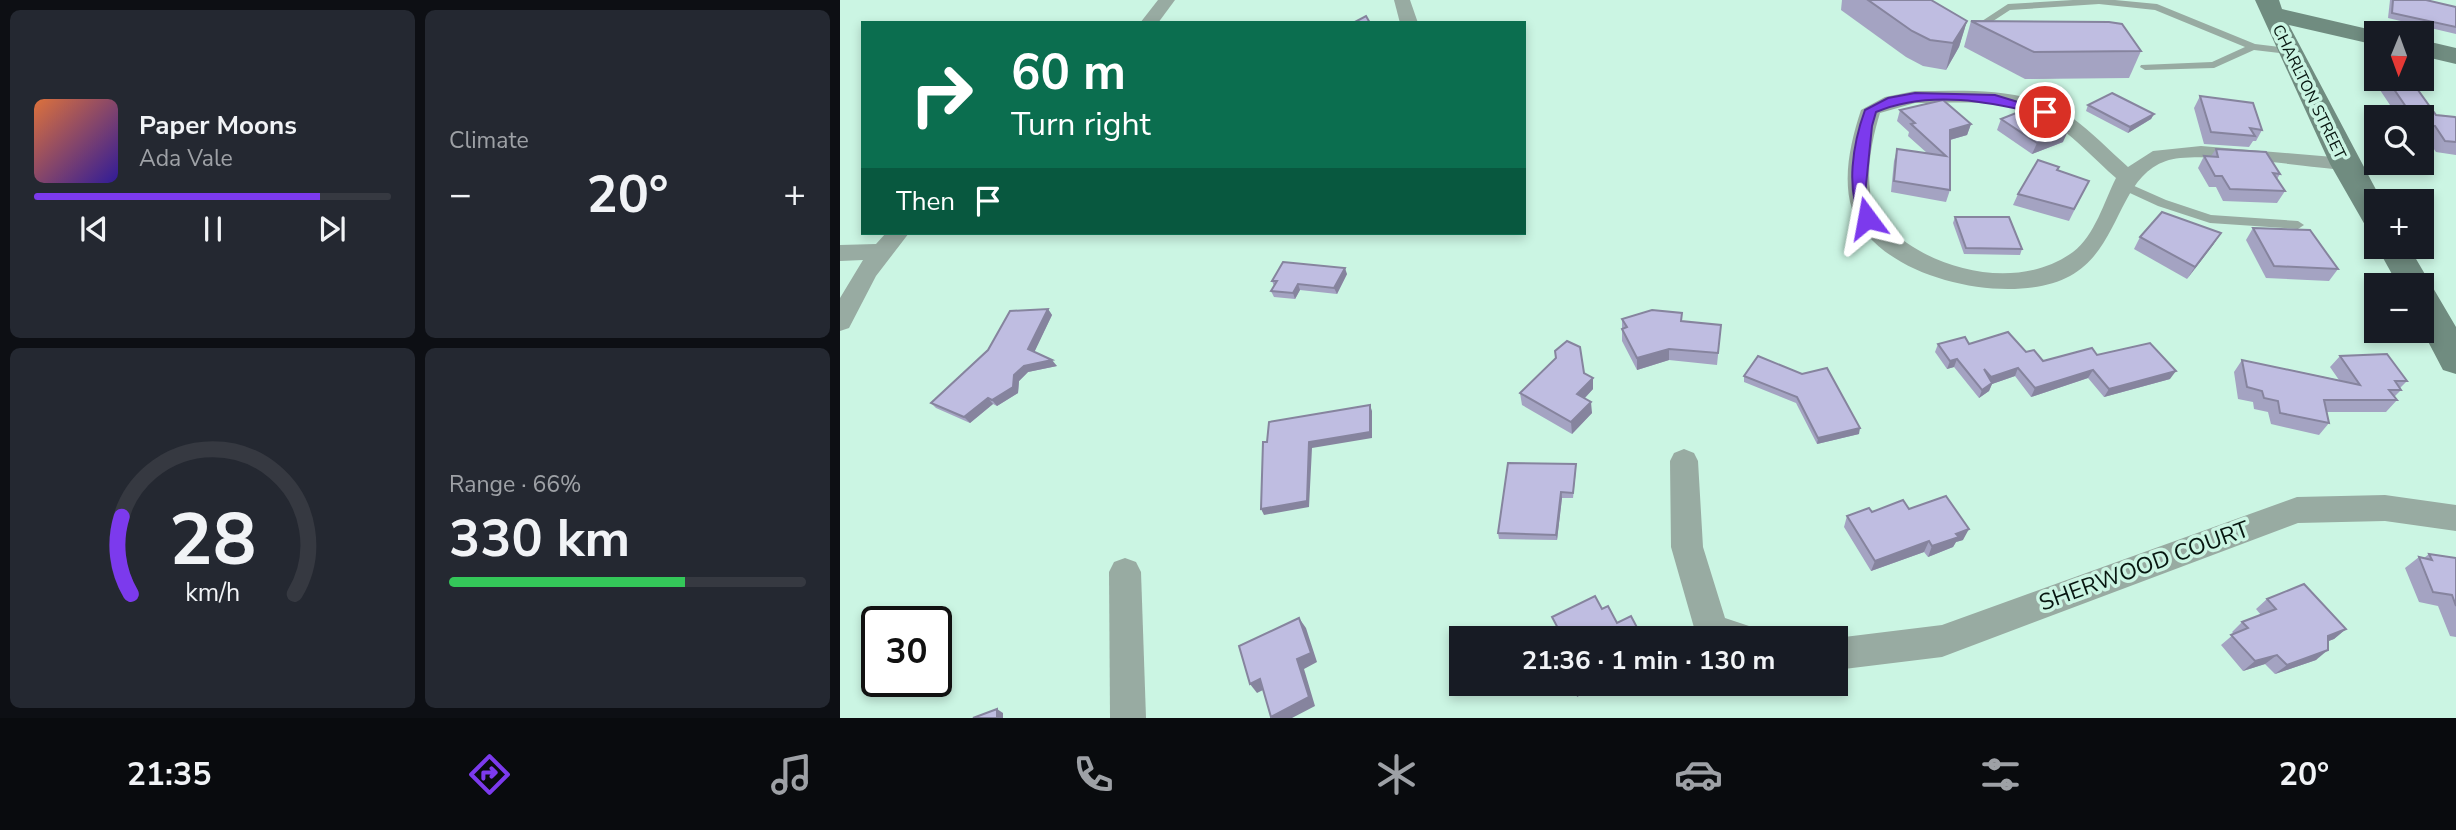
<!DOCTYPE html>
<meta charset="utf-8">
<style>
:root{--surface:#171b24;--page:#242831;--text:#f1f3f6;--muted:#9ea1a6;--line:#363941;--accent:#7c3aed}
body{margin:0;font-family:"Nunito Sans",sans-serif;background:var(--page);color:var(--text);height:100vh;display:flex;flex-direction:column;font-size:26px;white-space:nowrap}
*{box-sizing:border-box;margin:0}
p{font-size:23px;color:var(--muted)}
.icon{flex:none;width:38px;height:38px;fill:none;stroke:currentColor;stroke-width:2;stroke-linecap:round;stroke-linejoin:round}
.map{position:relative;flex:1;overflow:hidden}
.drawer{display:flex;flex-direction:column;gap:10px;padding:10px;background:#0d0f14;width:840px}
.drawer>*{flex:none}
.banner{position:absolute;left:21px;top:21px;width:665px;height:214px;border-radius:0px;box-shadow:0 4px 10px #0003;background:#0b6e4f;color:#fff;overflow:hidden}
.needle{width:46px;rotate:181deg}
.tools{position:absolute;left:1524px;top:21px;display:grid;gap:14px}
.tools a{display:grid;place-items:center;width:70px;height:70px;border-radius:0px;background:var(--surface);box-shadow:0 4px 10px #0003;font-size:35px}
.speed{position:absolute;left:21px;top:606px;display:flex;gap:14px;font-size:35px;font-weight:700;text-align:center}
.speed>*{display:grid;place-content:center;width:91px;height:91px;border-radius:50%;background:var(--surface);box-shadow:0 4px 10px #0003;line-height:1}
.speed .limit{border:4px solid #111;border-radius:10px;background:#fff;color:#111}
.pin{position:absolute;display:grid;place-items:center;width:60px;height:60px;color:#fff;margin:-30px;border:4px solid #fff;border-radius:50%;box-shadow:0 2px 7px #0007}
.me{position:absolute;width:77px;margin:-38px;rotate:347deg;stroke-linejoin:round;filter:drop-shadow(0 0 5px #0008)}
.turn{display:flex;align-items:center;gap:24px;height:147px;padding:0 35px;font-size:32px}
.turn .icon{width:91px;height:91px;stroke-width:2.5}
.turn b{display:block;font-size:49px;line-height:60px}
.then{display:flex;align-items:center;height:66px;padding:0 35px;background:#0003;gap:14px;font-size:26px}
.big{font-size:52px;font-weight:700;line-height:1.1}
.drawer .tile{flex:1;display:flex;flex-direction:column;justify-content:center;gap:10px;min-width:0;padding:0 24px;border-radius:10px;background:var(--page)}
.drawer .dial{align-items:center;gap:0}
.dial svg{height:182px;overflow:visible;fill:none;stroke:var(--line);stroke-width:7;stroke-linecap:round;text-anchor:middle}
.dial text{fill:var(--text);stroke:none}
.song{display:flex;align-items:center;gap:21px}
.cover{width:84px;height:84px;border-radius:10px;background:linear-gradient(135deg,hsl(20 70% 55%),hsl(250 70% 35%))}
.played{height:7px;border-radius:4px;background:linear-gradient(90deg,var(--accent) 80%,var(--line) 80%)}
.keys{display:flex;justify-content:space-around;direction:ltr}
.heat{display:flex;justify-content:space-between;align-items:center;font-size:38px;direction:ltr}
.charge{height:10px;border-radius:5px;background:linear-gradient(90deg,#34c759 66%,var(--line) 0)}
.drawer .tiles{flex:1;display:grid;gap:10px;grid-template-columns:repeat(2,1fr)}
.trip{position:absolute;left:609px;top:626px;width:399px;height:70px;border-radius:0px;background:var(--surface);box-shadow:0 4px 10px #0003;font-weight:700;line-height:70px;text-align:center}
.menu{display:flex;height:112px;justify-content:space-around;align-items:center;background:#090b0e;color:var(--muted)}
.menu .icon{width:49px;height:49px}
.menu .active{color:var(--accent)}
.menu b{font-size:32px;color:var(--text)}
main{display:flex;flex:1;min-height:0}
.map>svg:first-child{display:block}
</style>
<main>
<section class="drawer">
<div class="tiles">
<div class="tile">
<div class="song"><i class="cover"></i><div><b>Paper Moons</b><p>Ada Vale</p></div></div>
<div class="played"></div>
<div class="keys"><svg class="icon" aria-label="previous" viewBox="0 0 24 24"><path d="M18 5L8 12l10 7zM5 5v14"/></svg><svg class="icon" aria-label="pause" viewBox="0 0 24 24"><path d="M8 5v14M16 5v14"/></svg><svg class="icon" aria-label="next" viewBox="0 0 24 24"><path d="M6 5l10 7-10 7zM19 5v14"/></svg></div>
</div>
<div class="tile"><p>Climate</p>
<div class="heat"><a>−</a><b class="big">20°</b><a>+</a></div>
</div>
<div class="tile dial"><svg viewBox="0 0 100 80">
<path d="M14 69A42 42 0 1 1 86 69"/>
<path d="M14 69A42 42 0 0 1 10 35" stroke="#7c3aed"/>
<text x="50" y="56" font-size="32" font-weight="700">28</text>
<text x="50" y="72" font-size="11">km/h</text>
</svg></div>
<div class="tile"><p>Range · 66%</p><b class="big">330 km</b><div class="charge"></div></div>
</div>
</section>
<div class="map">
<svg width="1616" height="718" viewBox="0 0 1616 718">
<rect width="100%" height="100%" fill="#cbf5e3"/>
<g fill="none" stroke-linecap="round" stroke-linejoin="round">
<!-- lane -->
<g fill="#98aba2" fill-rule="evenodd">
<polygon points="1233,0 1275,0 1317,4 1415,44 1449,48 1454,51 1449,54 1414,50 1374,68 1305,70 1300,67 1301,65 1372,62 1405,47 1315,10 1259,4 1170,10 1147,25 1139,23 1168,4"/>
<polygon points="1283,181 1326,200 1371,215 1458,221 1464,225 1458,229 1370,223 1318,206 1279,188 1279,182"/>
</g>
<!-- street -->
<g fill="#98aba2" fill-rule="evenodd">
<polygon points="318,0 335,0 318,23 300,23"/>
<polygon points="554,0 570,0 578,23 560,23"/>
<path d="M1075,91C1127,91 1186,86 1231,117C1252,132 1269,150 1288,167L1313,151L1361,146L1505,158L1516,164L1505,170C1466,167 1357,150 1326,161C1278,177 1281,248 1230,276C1171,308 1036,279 1012,209C1002,178 1011,140 1021,110L1045,97ZM1075,103C1122,103 1173,97 1214,124C1237,139 1255,160 1276,178C1264,202 1255,235 1233,252C1185,287 1113,275 1067,243C1055,234 1039,223 1034,208C1024,179 1031,142 1040,113Z"/>
<polygon points="46,233 69,233 36,276 9,328 0,331 0,298 23,260 0,261 0,245 36,244"/>
<polygon points="844,449 854,453 858,461 863,547 885,618 915,628 920,639 859,639 855,631 831,547 830,461 834,453"/>
<polygon points="1545,495 1616,505 1616,531 1545,521 1458,523 1102,657 996,670 996,639 993,639 996,638 1102,625 1457,497"/>
<polygon points="285,558 296,562 301,572 306,718 270,718 269,572 274,562"/>
</g>
<!-- secondary -->
<g fill="#708c80" fill-rule="evenodd">
<polygon points="1415,0 1439,0 1442,9 1545,33 1536,33 1536,45 1449,25 1542,201 1536,201 1536,228 1525,225 1490,164"/>
<polygon points="1582,40 1616,48 1616,64 1582,56"/>
<polygon points="1537,247 1569,247 1616,327 1616,374 1603,370 1582,330 1582,285 1558,285"/>
</g>
</g>
<!-- wall -->
<g fill="#a4a3c2">
<polygon points="1002,0 1091,0 1127,21 1119,47 1106,70 1083,66 1066,57 1001,10"/>
<polygon points="1550,0 1586,0 1616,7 1616,34 1548,18"/>
<polygon points="1131,21 1301,51 1289,78 1185,79 1124,47"/>
<polygon points="1536,52 1536,79 1570,79 1596,115 1616,118 1616,155 1596,152 1586,138 1582,137 1582,117 1558,117 1524,66 1532,55"/>
<polygon points="1360,96 1422,130 1416,141 1413,141 1409,147 1364,144 1354,108"/>
<polygon points="1248,105 1314,114 1311,119 1288,133 1246,111"/>
<polygon points="1060,110 1131,124 1127,135 1110,140 1110,190 1106,202 1051,192 1054,161 1057,149 1087,153 1068,136 1069,132 1057,121"/>
<polygon points="1161,119 1223,142 1192,154 1157,130"/>
<polygon points="1376,149 1440,174 1437,179 1445,191 1437,203 1383,201 1376,187 1369,187 1358,168 1364,156 1371,156"/>
<polygon points="1218,170 1249,181 1229,221 1173,205 1178,194"/>
<polygon points="1115,217 1182,249 1180,255 1124,254 1113,223"/>
<polygon points="1413,228 1498,269 1489,281 1426,278 1406,240"/>
<polygon points="1381,233 1373,245 1347,279 1294,249 1300,237"/>
<polygon points="507,274 497,294 460,290 455,299 434,297 431,291 434,286 432,281"/>
<polygon points="208,309 212,315 194,352 217,366 188,372 179,381 178,393 157,406 153,404 130,423 96,408 91,403"/>
<polygon points="842,313 842,321 881,325 877,365 829,360 797,370 782,341 782,319"/>
<polygon points="1098,344 1129,344 1186,352 1203,361 1257,355 1330,379 1264,397 1248,378 1191,397 1175,376 1152,384 1149,391 1139,398 1114,367 1107,369 1095,352"/>
<polygon points="1500,356 1567,381 1560,388 1561,390 1554,397 1557,400 1546,412 1487,412 1489,423 1479,435 1431,424 1428,412 1414,409 1413,402 1398,399 1394,372 1402,360 1499,380 1490,367"/>
<polygon points="744,373 753,378 753,389 745,398 752,413 732,434 682,405 680,393"/>
<polygon points="962,374 1019,434 977,444 956,403 904,382 904,376"/>
<polygon points="736,464 736,470 733,498 722,498 717,540 659,539 658,533"/>
<polygon points="1069,509 1123,540 1116,542 1113,547 1088,557 1084,552 1031,571 1004,527 1007,516"/>
<polygon points="1589,554 1616,558 1616,637 1610,636 1598,606 1579,602 1565,568 1579,557 1584,558"/>
<polygon points="1427,599 1506,629 1494,639 1488,641 1476,660 1435,674 1425,664 1403,671 1381,645 1394,634 1392,632 1402,622 1421,615 1416,609"/>
</g>
<!-- shaded-wall -->
<g fill="#86849e">
<polygon points="1127,21 1119,47 1106,70 1113,43"/>
<polygon points="1314,114 1311,119 1288,133 1290,127"/>
<polygon points="1131,124 1127,135 1106,141 1110,130"/>
<polygon points="1228,131 1223,142 1192,154 1197,143"/>
<polygon points="1381,233 1373,245 1347,279 1355,267"/>
<polygon points="505,268 507,274 497,294 494,288"/>
<polygon points="458,284 460,290 455,299 453,293"/>
<polygon points="208,309 212,315 193,355 188,349"/>
<polygon points="829,349 829,360 797,370 797,358"/>
<polygon points="1117,359 1114,367 1107,369 1110,361"/>
<polygon points="212,360 217,366 188,372 179,381 178,393 157,406 152,400 174,375 184,366"/>
<polygon points="1178,368 1175,376 1152,384 1149,391 1139,398 1142,390 1147,385 1151,377"/>
<polygon points="1253,370 1248,378 1191,397 1195,388"/>
<polygon points="1336,371 1330,379 1264,397 1269,389"/>
<polygon points="753,378 753,389 738,405 737,394"/>
<polygon points="148,398 153,404 130,423 124,417"/>
<polygon points="751,402 752,413 732,434 731,422"/>
<polygon points="530,405 532,411 532,438 472,448 469,507 424,515 421,509 469,442"/>
<polygon points="1020,428 1019,434 977,444 978,438"/>
<polygon points="721,492 722,498 717,540 716,535"/>
<polygon points="1129,529 1123,540 1116,542 1113,547 1088,557 1092,546 1116,534"/>
<polygon points="1089,541 1084,552 1031,571 1035,561"/>
<polygon points="459,618 466,628 477,662 464,669 475,706 452,718 432,718 431,717 457,659"/>
<polygon points="1506,629 1494,639 1476,646 1488,636"/>
<polygon points="1488,650 1476,660 1435,674 1447,665"/>
<polygon points="1437,655 1425,664 1403,671 1415,661"/>
<polygon points="420,679 427,688 417,693 410,684"/>
<polygon points="752,684 762,684 737,697 736,692"/>
<polygon points="157,709 163,713 163,718 157,718"/>
</g>
<!-- building -->
<g fill="#bfbde1" stroke="#86849e" stroke-width="2">
<polygon points="1028,0 1091,0 1127,21 1113,43 1090,40 1072,31"/>
<polygon points="1553,0 1586,0 1616,7 1616,27 1552,13"/>
<polygon points="526,16 530,23 513,23"/>
<polygon points="1131,21 1269,22 1282,24 1301,51 1194,52"/>
<polygon points="1536,52 1536,62 1532,55"/>
<polygon points="1547,79 1570,79 1596,115 1615,117 1616,118 1616,142 1605,141 1595,126 1582,125 1582,117 1573,117"/>
<polygon points="1272,93 1314,114 1290,127 1248,105"/>
<polygon points="1360,96 1413,103 1422,130 1410,128 1415,136 1371,132"/>
<polygon points="1103,100 1131,124 1110,130 1110,190 1054,181 1057,149 1106,156 1071,124 1075,123 1060,110"/>
<polygon points="1191,107 1228,131 1197,143 1161,119"/>
<polygon points="1376,149 1426,152 1440,174 1433,173 1445,191 1390,189 1382,176 1375,176 1364,156 1378,157"/>
<polygon points="1198,160 1219,167 1217,170 1249,181 1234,209 1178,194"/>
<polygon points="1322,212 1381,233 1355,267 1300,237"/>
<polygon points="1115,217 1169,217 1182,249 1126,248"/>
<polygon points="1413,228 1470,230 1498,269 1434,266"/>
<polygon points="443,262 505,268 494,288 458,284 453,293 431,291 437,281 432,281"/>
<polygon points="208,309 188,349 212,360 184,366 174,375 173,387 152,400 148,398 124,417 91,403 148,350 170,311"/>
<polygon points="812,310 842,313 841,321 881,325 878,353 829,349 797,358 782,329 787,327 782,319"/>
<polygon points="1168,332 1186,352 1194,350 1203,361 1252,348 1257,355 1310,343 1336,371 1269,389 1253,370 1195,388 1178,368 1151,377 1144,369 1152,383 1142,390 1117,359 1110,361 1098,344 1125,337 1129,344"/>
<polygon points="727,341 740,347 744,373 753,378 737,394 751,402 731,422 680,393 716,358 715,351"/>
<polygon points="1547,354 1567,381 1555,381 1561,390 1549,390 1557,400 1484,400 1489,423 1440,413 1438,401 1424,398 1422,391 1407,387 1402,360 1520,385 1500,356"/>
<polygon points="918,356 962,374 987,368 1020,428 978,438 957,397 904,376"/>
<polygon points="530,405 530,432 469,442 467,501 421,509 423,442 427,442 429,422"/>
<polygon points="668,463 736,464 733,493 721,492 716,535 658,533"/>
<polygon points="1106,496 1129,529 1116,534 1119,537 1092,546 1089,541 1035,561 1007,516 1029,508 1032,512 1063,500 1069,509"/>
<polygon points="1589,554 1616,558 1616,606 1612,595 1593,592 1579,557 1592,560"/>
<polygon points="1464,584 1506,629 1488,636 1488,650 1447,665 1437,655 1415,661 1391,635 1408,628 1402,622 1436,609 1427,599"/>
<polygon points="755,596 762,609 768,606 777,623 791,616 803,639 711,639 710,637 720,632 712,617"/>
<polygon points="459,618 471,653 457,659 469,697 431,717 420,679 410,684 399,646"/>
<polygon points="733,684 752,684 736,692"/>
<polygon points="157,709 157,718 133,718"/>
</g>
<!-- route -->
<path fill="#7c3aed" stroke="#51269a" stroke-width="2" d="M1075,93L1155,95L1211,112L1205,115C1151,102 1090,89 1036,112L1032,126L1025,195L1034,218L1027,223L1022,221C1005,190 1013,143 1025,110L1048,98Z"/>
<g text-anchor="middle" dominant-baseline="central" stroke-width="7" stroke-linejoin="round" paint-order="stroke">
<!-- far-street labels -->
<g font-size="16" fill="#071610" stroke="#cbf5e3">
<text transform="translate(1469 92) rotate(64)">CHARLTON STREET</text>
</g>
<!-- near-street labels -->
<g font-size="23" fill="#071610" stroke="#cbf5e3">
<text transform="translate(1304 566) rotate(-20)">SHERWOOD COURT</text>
</g>
</g>
</svg>
<div class="tools">
<a><svg class="needle" viewBox="-14 -14 28 28"><path d="M0-13l5 13h-10z" fill="#e53935"/><path d="M0 13l5-13h-10z" fill="#9ea1a6"/></svg></a>
<a><svg class="icon" aria-label="search" viewBox="0 0 24 24"><circle cx="10" cy="10" r="6"/><path d="M15 15l6 6"/></svg></a>
<a>+</a>
<a>−</a>
</div>
<div class="speed"><div class="limit">30</div></div>
<div class="pin" style="left:1205px;top:112px;background:#d93025"><svg class="icon" aria-label="arrive" viewBox="0 0 24 24"><path d="M6 21V4h12l-3 4 3 4H6"/></svg></div>
<svg class="me" style="left:1027px;top:218px" viewBox="-20 -20 40 40"><path d="M0-17L14 15 0 8-14 15z" fill="#7c3aed" stroke="#fff" stroke-width="4"/></svg>
<div class="trip">21:36 · 1 min · 130 m</div>
<div class="banner">
<div class="turn"><svg class="icon" aria-label="right" viewBox="0 0 24 24"><path d="M7 20v-9h11M14 6l5 5-5 5"/></svg><div><b>60 m</b>Turn right</div></div>
<div class="then">Then<svg class="icon" aria-label="arrive" viewBox="0 0 24 24"><path d="M6 21V4h12l-3 4 3 4H6"/></svg></div>
</div>
</div>
</main>
<nav class="menu">
<b>21:35</b>
<svg class="icon active" aria-label="directions" viewBox="0 0 24 24"><path d="M12 3l9 9-9 9-9-9zM9 14v-3h6M13 9l2 2-2 2"/></svg>
<svg class="icon" aria-label="music" viewBox="0 0 24 24"><path d="M9 18V5l10-2v13"/><circle cx="6" cy="18" r="3"/><circle cx="16" cy="16" r="3"/></svg>
<svg class="icon" aria-label="phone" viewBox="0 0 24 24"><path d="M5 4h4l2 5-3 2q2 4 5 5l2-3 5 2v4C11 20 4 13 5 4z"/></svg>
<svg class="icon" aria-label="climate" viewBox="0 0 24 24"><path d="M12 3v18M4 7l16 10M4 17L20 7"/></svg>
<svg class="icon" aria-label="car" viewBox="0 0 24 24"><path d="M5 17H2v-5l4-1 3-4h7l3 4 3 1v5h-3M9 17h6M6 11h13"/><circle cx="7" cy="17" r="2"/><circle cx="17" cy="17" r="2"/></svg>
<svg class="icon" aria-label="filters" viewBox="0 0 24 24"><path d="M4 7h16M4 17h16"/><circle cx="9" cy="7" r="2"/><circle cx="15" cy="17" r="2"/></svg>
<b>20°</b>
</nav>
